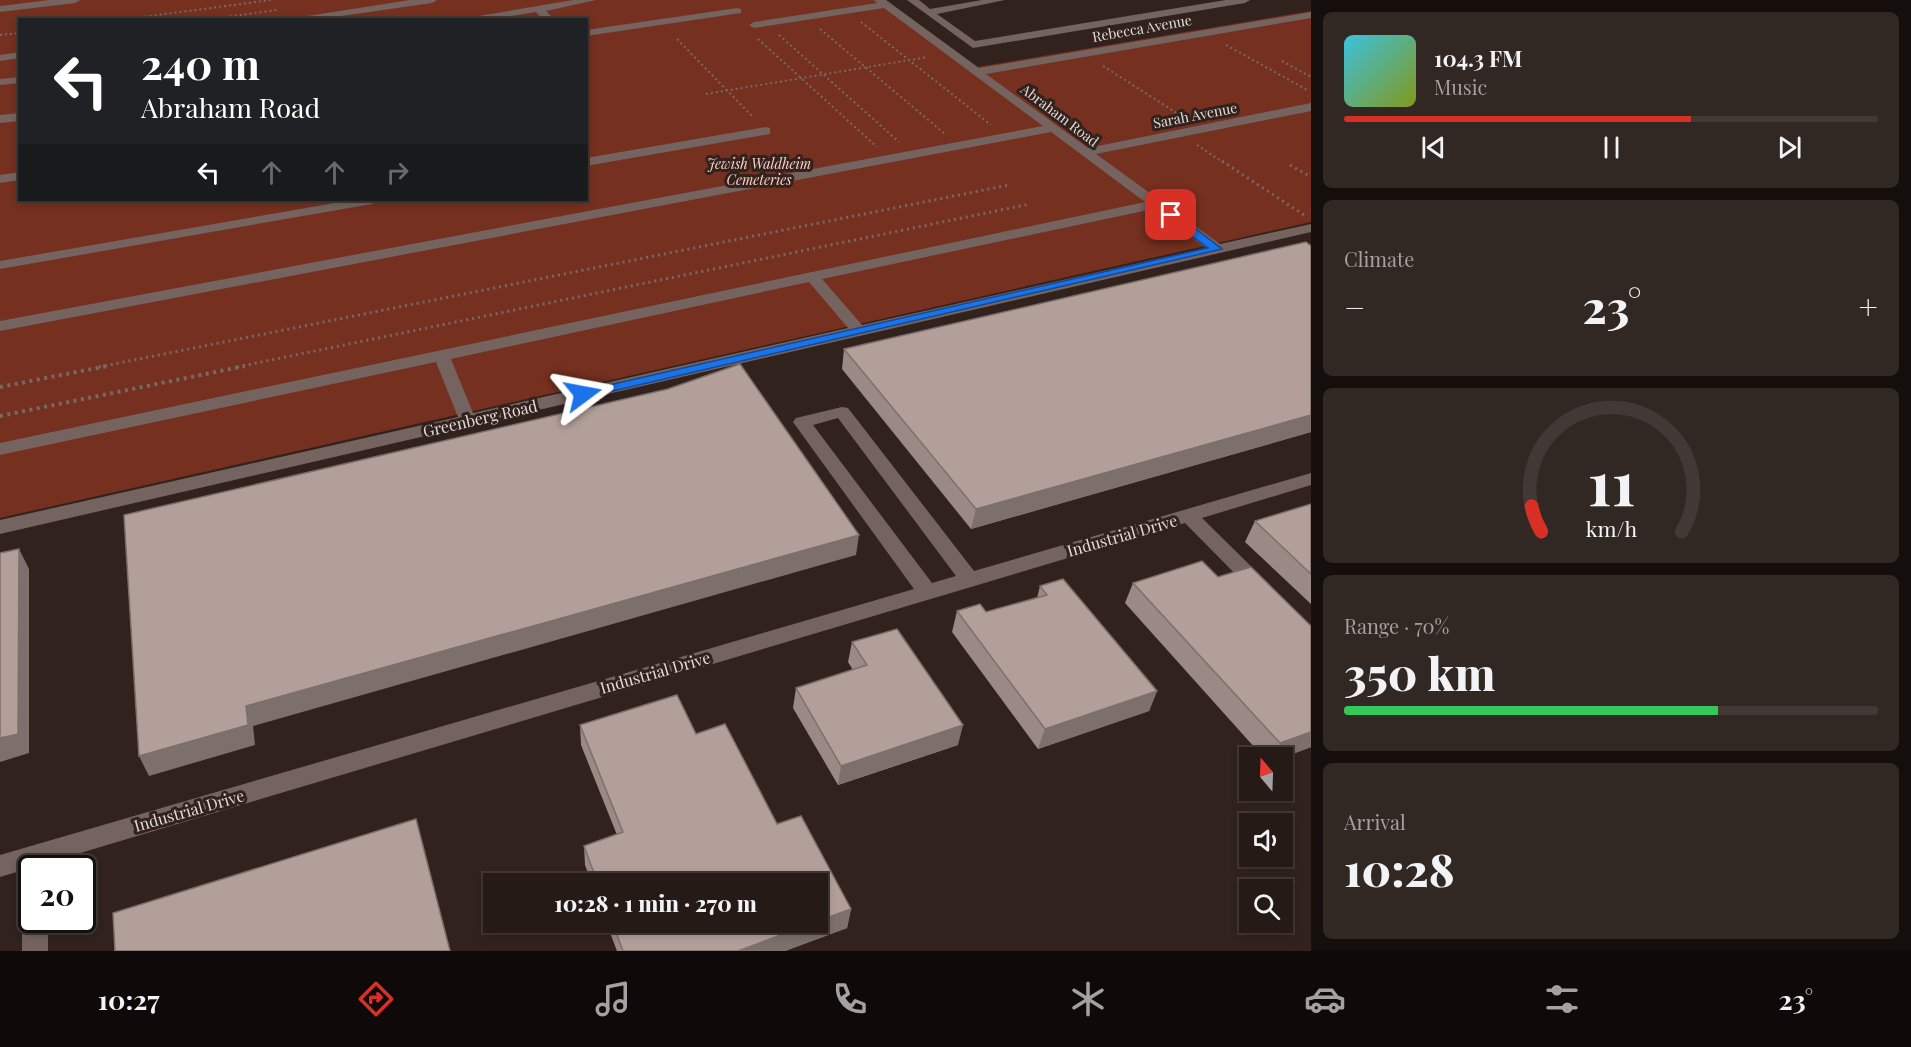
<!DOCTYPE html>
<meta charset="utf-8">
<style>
:root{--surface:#251a16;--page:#312723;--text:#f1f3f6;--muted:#a3a1a1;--line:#423835;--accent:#d93025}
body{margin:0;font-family:"Playfair Display",serif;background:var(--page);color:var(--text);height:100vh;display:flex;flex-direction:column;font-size:22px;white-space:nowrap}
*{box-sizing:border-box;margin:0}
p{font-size:20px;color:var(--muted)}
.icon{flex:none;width:33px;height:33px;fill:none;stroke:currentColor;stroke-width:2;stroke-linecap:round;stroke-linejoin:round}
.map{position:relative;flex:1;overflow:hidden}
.sheet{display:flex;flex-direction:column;gap:12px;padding:12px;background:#140e0c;width:600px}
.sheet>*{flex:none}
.guide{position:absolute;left:18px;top:18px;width:570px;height:183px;border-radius:0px;box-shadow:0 3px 9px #0003,0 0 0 2px var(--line);background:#202124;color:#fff;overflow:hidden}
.needle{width:39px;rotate:341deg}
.fabs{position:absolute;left:1239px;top:747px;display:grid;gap:12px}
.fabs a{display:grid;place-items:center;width:54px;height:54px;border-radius:0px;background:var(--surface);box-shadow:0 3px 9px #0003,0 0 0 2px var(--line);font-size:30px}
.speed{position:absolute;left:18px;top:855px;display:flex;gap:12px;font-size:30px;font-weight:700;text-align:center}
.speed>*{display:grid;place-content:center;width:78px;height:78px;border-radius:50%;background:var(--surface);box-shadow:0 3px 9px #0003,0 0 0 2px var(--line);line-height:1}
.speed .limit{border:3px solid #111;border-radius:9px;background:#fff;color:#111}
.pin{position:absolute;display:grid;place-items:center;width:51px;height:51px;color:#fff;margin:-26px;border-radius:12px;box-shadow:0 3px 9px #0006}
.me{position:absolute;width:66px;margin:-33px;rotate:77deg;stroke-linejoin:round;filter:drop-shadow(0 0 4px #0008)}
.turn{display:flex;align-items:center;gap:21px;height:126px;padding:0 24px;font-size:27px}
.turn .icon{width:78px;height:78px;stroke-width:2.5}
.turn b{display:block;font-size:42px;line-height:51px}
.lanes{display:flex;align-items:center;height:57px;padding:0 24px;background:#0003;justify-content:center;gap:30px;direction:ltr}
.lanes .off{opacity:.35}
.big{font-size:45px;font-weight:800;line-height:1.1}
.sheet .widget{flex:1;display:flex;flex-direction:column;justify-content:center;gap:9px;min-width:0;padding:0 21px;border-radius:9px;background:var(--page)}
.sheet .dial{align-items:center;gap:0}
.dial svg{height:156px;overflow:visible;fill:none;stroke:var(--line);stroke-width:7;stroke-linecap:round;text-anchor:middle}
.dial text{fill:var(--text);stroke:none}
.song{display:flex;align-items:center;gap:18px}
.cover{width:72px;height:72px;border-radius:9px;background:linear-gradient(135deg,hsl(190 70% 55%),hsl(70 70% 35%))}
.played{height:6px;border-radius:3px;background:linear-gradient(90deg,var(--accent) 65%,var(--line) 65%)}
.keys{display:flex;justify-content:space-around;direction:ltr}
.heat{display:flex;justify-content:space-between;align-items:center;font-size:33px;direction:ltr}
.charge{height:9px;border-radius:4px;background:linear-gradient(90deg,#34c759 70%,var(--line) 0)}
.trip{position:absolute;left:483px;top:873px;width:345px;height:60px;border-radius:0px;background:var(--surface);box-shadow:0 3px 9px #0003,0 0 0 2px var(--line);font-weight:800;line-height:60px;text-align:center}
.tab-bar{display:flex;height:96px;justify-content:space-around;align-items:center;background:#0f0a09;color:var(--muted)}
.tab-bar .icon{width:42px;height:42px}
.tab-bar .selected{color:var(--accent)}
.tab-bar b{font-size:27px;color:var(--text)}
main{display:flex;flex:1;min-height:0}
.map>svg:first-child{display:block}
</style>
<main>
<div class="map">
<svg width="1311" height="951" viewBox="0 0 1311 951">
<rect width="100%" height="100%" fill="#31221e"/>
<!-- green -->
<path fill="#75301f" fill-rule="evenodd" d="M0,0H886L977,67L1311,11V222L0,518ZM20,20H586V200H20Z"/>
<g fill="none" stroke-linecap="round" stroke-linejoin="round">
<!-- path-far2 -->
<g stroke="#776a66" stroke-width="2" stroke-dasharray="2 3" stroke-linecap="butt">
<polyline points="120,20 271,0"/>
<polyline points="205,20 277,10"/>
<polyline points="861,22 991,125"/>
<polyline points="820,29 945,134"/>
<polyline points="0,35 20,33"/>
<polyline points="779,35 899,142"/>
<polyline points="677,39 753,117"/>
<polyline points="758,39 877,147"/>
<polyline points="1226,45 1309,91"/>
<polyline points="1282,61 1311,77"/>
<polyline points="1103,66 1183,117"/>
<polyline points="706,94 928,57"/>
<polyline points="1197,145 1224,163"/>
</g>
<!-- path-far1 -->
<g stroke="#776a66" stroke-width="3" stroke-dasharray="2 4" stroke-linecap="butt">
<polyline points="1222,161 1304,215"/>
<polyline points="1290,165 1311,177"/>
<polyline points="99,367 1009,185"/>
<polyline points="237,367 1030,204"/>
</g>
<!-- path -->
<g stroke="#776a66" stroke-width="4" stroke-dasharray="3 4.5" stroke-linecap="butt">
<polyline points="0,387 107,366"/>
<polyline points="0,416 245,366"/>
</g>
<!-- minor -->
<g fill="#75635f" fill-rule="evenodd">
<polygon points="49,0 80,0 75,3 0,12 0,6"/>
<polygon points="410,0 437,0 432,3 313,20 282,20"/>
<polygon points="573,0 596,0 546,11 555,20 543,20 536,12 486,20 455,20"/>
<path d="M874,0H886L979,68L1311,12V18L986,74L1088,148L1311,103V111L1096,154L1220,244L1311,224V232L0,534V520L458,417L436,362L0,455V443L1145,202L1051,132L0,331V321L1043,126L884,8L754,28L749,25L754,22L877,3ZM1153,209L1206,248L862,325L822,279ZM809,282L848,328L473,413L451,359Z"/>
<polygon points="907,0 919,0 930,9 982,0 1005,0 937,14 975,41 1226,0 1250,0 1245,3 973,48"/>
<polygon points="737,8 741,9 741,13 586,36 586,30"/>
<polygon points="20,52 20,58 0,61 0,55"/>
<polygon points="20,77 20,83 0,85 0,79"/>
<polygon points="20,113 20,121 0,123 0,115"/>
<polygon points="766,127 770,128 770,134 586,166 586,158"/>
<polygon points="20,172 20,180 0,183 0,175"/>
<polygon points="352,200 379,200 372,204 0,269 0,261"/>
<path d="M842,407L848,408L974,571L1311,473V485L1202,518L1266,581L1269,586L1266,591L1259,593L1252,591L1185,523L0,877V855L914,589L793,422L796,418ZM838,418L956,576L932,583L813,425Z"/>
<polygon points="32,909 32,920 48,920 48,951 22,951 22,920 26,912"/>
</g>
</g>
<!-- wall -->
<g fill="#9a8984">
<polygon points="1311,246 1311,432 971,529 842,369 844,349"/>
<polygon points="1311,504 1311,604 1245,542 1255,521"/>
<polygon points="1133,583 1311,747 1282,758 1264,758 1125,603"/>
<polygon points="1040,586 1157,691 1149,711 1038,749 952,632 957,611 986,612 1037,598"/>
<polygon points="852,642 958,745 838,785 793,708 796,688 853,670 848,662"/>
<polygon points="580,725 696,734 777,824 851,909 847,928 785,951 617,951 606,922 818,922 818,884 592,884 585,865 584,846 617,835 581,745"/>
</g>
<!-- shaded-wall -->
<g fill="#7d6f6c">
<polygon points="1311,415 1311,432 971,529 976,509"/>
<polygon points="859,535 856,555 253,726 255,745 149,776 139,756 246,706"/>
<polygon points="19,549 29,569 29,753 0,762 0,738"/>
<polygon points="1157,691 1149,711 1038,749 1045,729"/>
<polygon points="963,725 958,745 838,785 841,766"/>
<polygon points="1311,732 1311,747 1282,758 1272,758 1280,743"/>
<polygon points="851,909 847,928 785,951 738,951 815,922 818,922 818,921"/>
</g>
<!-- building -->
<g fill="#b39f9a" stroke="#7d6f6c" stroke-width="1.5">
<polygon points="1306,242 1311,246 1311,415 976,509 844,349"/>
<polygon points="740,364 859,535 246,706 248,725 139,756 124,515 668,389"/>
<polygon points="1311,504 1311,574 1255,521"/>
<polygon points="19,549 18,734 0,738 0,553"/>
<polygon points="1202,561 1218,577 1251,567 1311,626 1311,732 1280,743 1133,583"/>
<polygon points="1063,579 1157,691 1045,729 957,611 980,604 986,612 1047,595 1040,586"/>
<polygon points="897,629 963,725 841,766 796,688 867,665 852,642"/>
<polygon points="677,695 696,734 725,724 777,824 801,816 851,909 818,921 818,884 598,884 584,846 623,832 580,725"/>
<polygon points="416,819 450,951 115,951 113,913"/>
<polygon points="612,922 815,922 738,951 623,951"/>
</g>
<!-- route -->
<polygon fill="#1a73e8" stroke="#114b97" stroke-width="1.5" points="1167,213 1175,213 1222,249 583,398 577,394 583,391 1208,248 1167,218"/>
<g text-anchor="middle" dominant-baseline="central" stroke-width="6" stroke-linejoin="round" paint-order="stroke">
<!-- far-street labels -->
<g font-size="14" fill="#e4dad7" stroke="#31221e">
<text transform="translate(1142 28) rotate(-10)">Rebecca Avenue</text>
<text transform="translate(1060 115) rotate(37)">Abraham Road</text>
<text transform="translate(1195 115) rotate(-11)">Sarah Avenue</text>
</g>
<!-- far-park labels -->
<g font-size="14" font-style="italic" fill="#fecfc3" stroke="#31221e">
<text x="759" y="163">Jewish Waldheim<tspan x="759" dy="16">Cemeteries</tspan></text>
</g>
<!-- street labels -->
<g font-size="16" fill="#e4dad7" stroke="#31221e">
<text transform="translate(480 418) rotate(-13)">Greenberg Road</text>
<text transform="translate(1122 535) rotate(-16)">Industrial Drive</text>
<text transform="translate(655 672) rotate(-16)">Industrial Drive</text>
<text transform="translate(189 810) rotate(-16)">Industrial Drive</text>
</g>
</g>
</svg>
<div class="fabs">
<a><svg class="needle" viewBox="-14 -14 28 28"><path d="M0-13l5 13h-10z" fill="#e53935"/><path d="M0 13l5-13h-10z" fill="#a3a1a1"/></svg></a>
<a><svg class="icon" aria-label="sound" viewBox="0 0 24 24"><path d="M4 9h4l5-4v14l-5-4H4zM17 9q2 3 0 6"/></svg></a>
<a><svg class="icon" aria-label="search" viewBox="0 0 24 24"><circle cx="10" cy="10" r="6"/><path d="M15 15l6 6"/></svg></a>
</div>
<div class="speed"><div class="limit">20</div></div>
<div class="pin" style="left:1171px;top:215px;background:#d93025"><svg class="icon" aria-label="arrive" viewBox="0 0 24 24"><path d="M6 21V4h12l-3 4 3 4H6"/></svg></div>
<svg class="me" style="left:583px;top:394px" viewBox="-20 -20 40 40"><path d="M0-17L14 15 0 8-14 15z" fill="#1a73e8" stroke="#fff" stroke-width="4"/></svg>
<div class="trip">10:28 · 1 min · 270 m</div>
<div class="guide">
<div class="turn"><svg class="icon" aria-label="left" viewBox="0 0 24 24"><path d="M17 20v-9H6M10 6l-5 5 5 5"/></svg><div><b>240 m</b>Abraham Road</div></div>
<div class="lanes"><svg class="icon" aria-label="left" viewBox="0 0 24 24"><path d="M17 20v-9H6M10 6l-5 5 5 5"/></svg><svg class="icon off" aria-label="ahead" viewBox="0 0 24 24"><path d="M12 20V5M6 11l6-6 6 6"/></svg><svg class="icon off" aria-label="ahead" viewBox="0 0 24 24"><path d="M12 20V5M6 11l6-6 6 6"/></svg><svg class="icon off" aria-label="right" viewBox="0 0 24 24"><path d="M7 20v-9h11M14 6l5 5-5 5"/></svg></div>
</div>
</div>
<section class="sheet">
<div class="widget">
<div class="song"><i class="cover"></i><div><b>104.3 FM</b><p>Music</p></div></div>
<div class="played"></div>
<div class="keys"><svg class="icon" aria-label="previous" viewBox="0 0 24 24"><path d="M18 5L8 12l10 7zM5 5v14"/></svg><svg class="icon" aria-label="pause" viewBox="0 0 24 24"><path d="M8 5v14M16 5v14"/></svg><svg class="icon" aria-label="next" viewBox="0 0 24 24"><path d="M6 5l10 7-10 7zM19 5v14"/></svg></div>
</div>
<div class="widget"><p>Climate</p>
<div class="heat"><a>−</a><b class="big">23°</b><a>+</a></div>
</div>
<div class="widget dial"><svg viewBox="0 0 100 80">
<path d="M14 69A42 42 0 1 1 86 69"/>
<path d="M14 69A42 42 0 0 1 9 56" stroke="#d93025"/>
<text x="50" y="56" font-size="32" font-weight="700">11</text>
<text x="50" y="72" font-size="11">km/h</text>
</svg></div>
<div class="widget"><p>Range · 70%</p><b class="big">350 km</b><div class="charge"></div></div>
<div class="widget"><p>Arrival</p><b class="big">10:28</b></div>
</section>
</main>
<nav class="tab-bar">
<b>10:27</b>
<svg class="icon selected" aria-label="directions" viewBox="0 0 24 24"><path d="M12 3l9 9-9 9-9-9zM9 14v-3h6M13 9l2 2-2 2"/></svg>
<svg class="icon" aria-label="music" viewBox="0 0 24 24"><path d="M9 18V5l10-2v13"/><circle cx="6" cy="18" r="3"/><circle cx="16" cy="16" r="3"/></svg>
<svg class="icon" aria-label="phone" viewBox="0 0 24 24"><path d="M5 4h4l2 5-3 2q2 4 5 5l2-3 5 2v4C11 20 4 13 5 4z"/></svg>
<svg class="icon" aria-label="climate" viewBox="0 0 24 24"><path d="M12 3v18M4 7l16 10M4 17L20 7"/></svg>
<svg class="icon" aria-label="car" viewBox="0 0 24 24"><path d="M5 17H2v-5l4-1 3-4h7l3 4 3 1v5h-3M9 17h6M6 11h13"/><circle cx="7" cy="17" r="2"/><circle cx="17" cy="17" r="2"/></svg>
<svg class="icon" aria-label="filters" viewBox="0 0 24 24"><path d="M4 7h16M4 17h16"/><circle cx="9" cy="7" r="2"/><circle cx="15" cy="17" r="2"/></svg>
<b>23°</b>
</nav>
